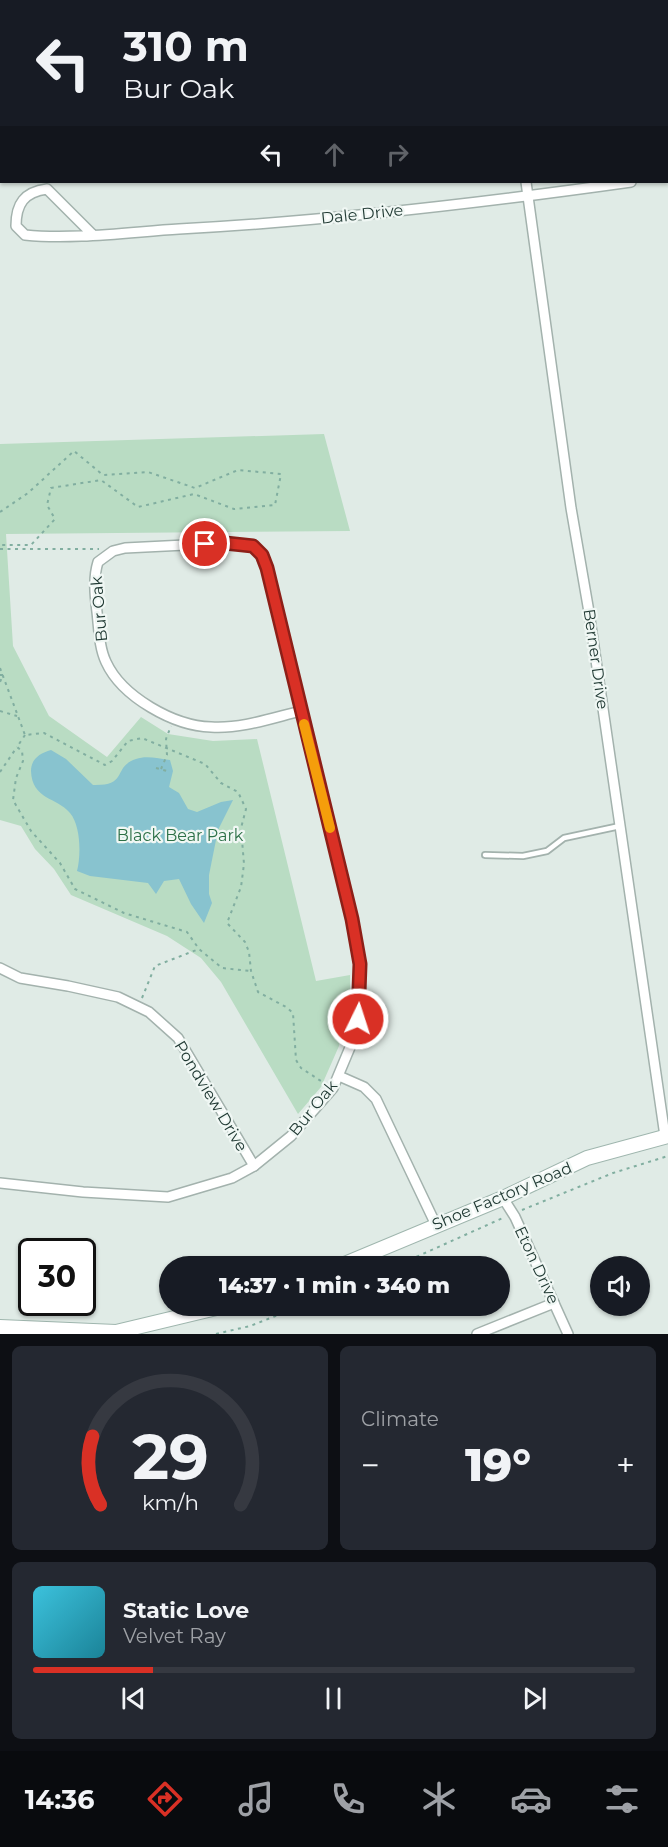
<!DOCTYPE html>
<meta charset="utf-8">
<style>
:root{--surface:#171b24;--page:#242831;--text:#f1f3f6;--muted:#9ea1a6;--line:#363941;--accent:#d93025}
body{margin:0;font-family:Montserrat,sans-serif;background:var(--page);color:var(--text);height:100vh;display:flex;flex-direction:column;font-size:22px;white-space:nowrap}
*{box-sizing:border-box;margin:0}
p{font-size:20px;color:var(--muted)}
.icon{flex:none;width:33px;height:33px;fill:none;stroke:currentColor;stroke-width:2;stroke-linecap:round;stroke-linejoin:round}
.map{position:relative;height:1334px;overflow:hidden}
.drawer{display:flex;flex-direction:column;gap:12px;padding:12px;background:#0d0f14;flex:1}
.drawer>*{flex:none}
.hud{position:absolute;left:0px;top:0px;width:669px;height:183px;box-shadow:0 2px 4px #0004;background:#171b24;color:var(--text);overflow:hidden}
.fabs{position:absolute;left:590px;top:1256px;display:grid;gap:12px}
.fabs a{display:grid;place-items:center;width:60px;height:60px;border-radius:50%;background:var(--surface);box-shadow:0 2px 4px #0004;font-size:30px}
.speed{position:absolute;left:18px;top:1238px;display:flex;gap:12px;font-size:30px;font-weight:700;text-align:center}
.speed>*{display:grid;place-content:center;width:78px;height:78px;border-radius:50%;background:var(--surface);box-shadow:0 2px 4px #0004;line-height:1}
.speed .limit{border:3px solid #111;border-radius:9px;background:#fff;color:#111}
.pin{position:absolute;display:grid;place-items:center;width:51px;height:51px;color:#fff;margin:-26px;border:3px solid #fff;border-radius:50%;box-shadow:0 2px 6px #0007}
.me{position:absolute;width:66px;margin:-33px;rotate:4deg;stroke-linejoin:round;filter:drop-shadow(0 0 4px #0008)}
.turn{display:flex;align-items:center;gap:21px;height:126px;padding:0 24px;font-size:27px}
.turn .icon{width:78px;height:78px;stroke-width:2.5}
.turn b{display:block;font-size:42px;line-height:51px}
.lanes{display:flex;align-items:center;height:57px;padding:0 24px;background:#0003;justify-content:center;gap:30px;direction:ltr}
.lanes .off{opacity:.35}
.big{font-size:45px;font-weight:800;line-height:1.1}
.drawer .card{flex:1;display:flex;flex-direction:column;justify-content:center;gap:9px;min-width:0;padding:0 21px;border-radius:9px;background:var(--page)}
.drawer .dial{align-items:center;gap:0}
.dial svg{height:156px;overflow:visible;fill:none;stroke:var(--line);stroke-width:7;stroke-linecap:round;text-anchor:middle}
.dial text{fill:var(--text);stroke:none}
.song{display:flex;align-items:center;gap:18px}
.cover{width:72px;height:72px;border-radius:9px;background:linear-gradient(135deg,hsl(190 70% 55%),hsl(190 70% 35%))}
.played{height:6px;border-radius:3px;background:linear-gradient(90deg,var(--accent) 20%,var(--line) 20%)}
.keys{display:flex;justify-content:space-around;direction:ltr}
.heat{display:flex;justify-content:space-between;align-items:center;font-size:33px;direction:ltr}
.drawer .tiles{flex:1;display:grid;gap:12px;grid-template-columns:1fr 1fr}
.card:last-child{grid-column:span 2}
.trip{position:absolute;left:159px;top:1256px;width:351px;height:60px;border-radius:30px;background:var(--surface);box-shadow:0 2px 4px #0004;font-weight:800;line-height:60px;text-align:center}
.tab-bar{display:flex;height:96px;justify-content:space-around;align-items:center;background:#090b0e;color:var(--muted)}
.tab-bar .icon{width:42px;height:42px}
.tab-bar .current{color:var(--accent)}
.tab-bar b{font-size:27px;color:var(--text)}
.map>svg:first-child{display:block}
</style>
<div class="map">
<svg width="668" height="1334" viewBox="0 0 668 1334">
<rect width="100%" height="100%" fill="#e0ebe6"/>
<!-- green -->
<polygon fill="#b9dcc3" points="324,434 350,531 6,534 13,646 49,716 107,757 141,717 168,734 213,741 257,739 316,981 350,975 350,994 342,1023 339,1046 321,1087 298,1114 221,982 201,958 167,936 71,895 54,869 35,849 21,826 0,820 0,444"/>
<!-- water -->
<path fill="#88c3cf" d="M51,750L66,759L93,785C129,786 112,767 136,759C147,755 159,759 170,760L173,771L169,787L179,793L188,809L197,812L221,802L233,800L218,830L209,875V894L212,903L204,923L191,904L179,879L164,881L156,894L148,883L90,876L77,871C81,856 81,826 70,813C57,797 32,800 31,771C31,759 40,753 51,750Z"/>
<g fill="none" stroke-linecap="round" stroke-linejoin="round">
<defs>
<g id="lane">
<polyline points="0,36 2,38"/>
<polyline points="485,855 523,856 547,851 564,838 620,826"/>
</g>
<g id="street">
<polyline points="498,0 498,2"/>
<polyline points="526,182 571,508 589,612 665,1136"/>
<path d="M92,234L47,189C24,192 16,204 16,226L25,235C72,240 131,232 179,229C330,221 481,203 631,182"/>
<polyline points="0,968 20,978 68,986 118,997 149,1012 178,1038 254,1166"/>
<polyline points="339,1076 364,1087 376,1099 436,1225"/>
<path d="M0,1183L83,1192L168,1197L232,1178L254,1166L291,1136L333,1088L351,1045L358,1019L360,992L359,964L355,936L344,883L267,568L262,555L253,546L225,543L125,548L113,551L98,562C93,578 95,596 97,612C99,629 99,647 106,662C122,697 174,726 211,727C241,729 272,718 301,711"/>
<polyline points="503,1198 515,1217 568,1334"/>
<polyline points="477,1334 554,1303"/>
</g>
<g id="secondary">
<polyline points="340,1266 503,1198 587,1158 668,1136"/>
<polyline points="0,1327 116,1332 229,1305"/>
</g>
</defs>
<!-- lane casing -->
<use href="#lane" stroke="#a3b2ad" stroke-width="8"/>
<!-- street casing -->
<use href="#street" stroke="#a3b2ad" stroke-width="12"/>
<!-- secondary casing -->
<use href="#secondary" stroke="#9fb6ae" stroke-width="16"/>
<!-- path -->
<g stroke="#81aea0" stroke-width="2" stroke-dasharray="3 4.5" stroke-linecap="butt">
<polyline points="0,512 28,493 74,451 103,475 148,472 195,488 238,470 281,474 275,505 234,509 194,494 138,507 101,480 51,488 47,505 55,519 31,545 0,545"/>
<polyline points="0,549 99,549"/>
<polyline points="0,668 25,735 44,733 105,765 112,761 128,741 142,738 205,764 221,783 238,792 246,809 241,828 244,864 241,887 227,923 245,942 249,952 251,971 258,992 286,1007 293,1013 296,1060 301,1068 324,1083"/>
<polyline points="0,675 3,675 0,682"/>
<polyline points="0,711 17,716"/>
<polyline points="25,735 17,747 22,751 23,761 16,778 13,800 31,831 60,863 75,889 124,913 187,932 199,949 222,968 251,971"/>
<polyline points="156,768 167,771"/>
<polyline points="161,769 167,755 166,739 171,726"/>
<polyline points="0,772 17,747"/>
<polyline points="142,998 155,966 199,949"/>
<polyline points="522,1210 613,1173 668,1156"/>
<polyline points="396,1266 505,1217"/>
<polyline points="216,1334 250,1326 304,1305"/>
</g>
<!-- lane -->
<use href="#lane" stroke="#fff" stroke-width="4.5"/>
<!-- street -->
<use href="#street" stroke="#fff" stroke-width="9"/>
<!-- secondary -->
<use href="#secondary" stroke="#fff" stroke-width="14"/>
</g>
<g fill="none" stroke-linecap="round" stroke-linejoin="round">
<defs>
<polyline id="route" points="205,544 225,543 253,546 262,555 267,568 352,919 360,964 358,1019"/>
</defs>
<!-- route casing -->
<use href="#route" stroke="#8d1f18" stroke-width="15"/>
<!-- route -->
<use href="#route" stroke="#d93025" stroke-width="10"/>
<!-- slow -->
<polyline stroke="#f59e0b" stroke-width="10" points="304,724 330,828"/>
</g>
<g text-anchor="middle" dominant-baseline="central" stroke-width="4.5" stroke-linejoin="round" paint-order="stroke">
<!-- street labels -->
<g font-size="16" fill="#213a34" stroke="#f0f7f4">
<text transform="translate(362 214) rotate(-6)">Dale Drive</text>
<text transform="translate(99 609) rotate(-95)">Bur Oak</text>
<text transform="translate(596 659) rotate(82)">Berner Drive</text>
<text transform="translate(211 1096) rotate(59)">Pondview Drive</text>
<text transform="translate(313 1108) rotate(-51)">Bur Oak</text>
<text transform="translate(502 1196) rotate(-23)">Shoe Factory Road</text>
<text transform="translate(537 1265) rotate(65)">Eton Drive</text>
</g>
<!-- park labels -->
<g font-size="16" fill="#2c7047" stroke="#f0f7f4">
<text x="180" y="835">Black Bear Park</text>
</g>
</g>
</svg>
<div class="fabs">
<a><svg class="icon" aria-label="sound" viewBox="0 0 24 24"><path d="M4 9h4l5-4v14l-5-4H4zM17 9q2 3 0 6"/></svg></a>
</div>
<div class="speed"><div class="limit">30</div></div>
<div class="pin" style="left:205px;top:544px;background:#d93025"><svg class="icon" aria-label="arrive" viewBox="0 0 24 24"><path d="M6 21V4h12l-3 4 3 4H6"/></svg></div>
<svg class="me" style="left:358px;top:1019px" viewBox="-20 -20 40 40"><circle r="17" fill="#d93025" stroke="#fff" stroke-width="3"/><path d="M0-11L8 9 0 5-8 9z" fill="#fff"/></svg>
<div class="trip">14:37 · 1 min · 340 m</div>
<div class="hud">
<div class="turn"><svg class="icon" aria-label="left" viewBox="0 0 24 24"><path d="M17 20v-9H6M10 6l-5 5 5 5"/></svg><div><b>310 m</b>Bur Oak</div></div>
<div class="lanes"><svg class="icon" aria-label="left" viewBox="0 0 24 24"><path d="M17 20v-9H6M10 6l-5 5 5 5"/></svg><svg class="icon off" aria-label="ahead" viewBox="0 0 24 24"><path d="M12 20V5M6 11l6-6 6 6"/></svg><svg class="icon off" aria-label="right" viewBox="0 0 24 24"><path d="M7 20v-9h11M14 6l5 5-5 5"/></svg></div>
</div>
</div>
<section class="drawer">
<div class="tiles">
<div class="card dial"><svg viewBox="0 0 100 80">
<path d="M14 69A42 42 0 1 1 86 69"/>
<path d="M14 69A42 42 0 0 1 10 34" stroke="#d93025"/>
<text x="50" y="56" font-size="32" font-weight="700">29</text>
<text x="50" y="72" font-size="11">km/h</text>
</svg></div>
<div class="card"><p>Climate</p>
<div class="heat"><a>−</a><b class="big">19°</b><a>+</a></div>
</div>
<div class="card">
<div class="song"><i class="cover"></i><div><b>Static Love</b><p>Velvet Ray</p></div></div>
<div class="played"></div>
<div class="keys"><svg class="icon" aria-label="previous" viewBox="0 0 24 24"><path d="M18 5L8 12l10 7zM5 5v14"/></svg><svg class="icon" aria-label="pause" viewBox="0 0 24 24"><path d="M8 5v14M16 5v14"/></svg><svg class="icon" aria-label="next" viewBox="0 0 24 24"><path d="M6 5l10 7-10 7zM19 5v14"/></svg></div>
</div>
</div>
</section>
<nav class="tab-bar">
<b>14:36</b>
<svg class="icon current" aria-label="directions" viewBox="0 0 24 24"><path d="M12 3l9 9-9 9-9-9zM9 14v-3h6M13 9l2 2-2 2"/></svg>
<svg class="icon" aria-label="music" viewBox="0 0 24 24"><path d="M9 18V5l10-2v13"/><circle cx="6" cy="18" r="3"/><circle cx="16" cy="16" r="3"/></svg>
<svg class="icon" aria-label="phone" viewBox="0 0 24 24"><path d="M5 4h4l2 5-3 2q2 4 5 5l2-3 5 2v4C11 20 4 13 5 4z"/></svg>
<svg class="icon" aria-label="climate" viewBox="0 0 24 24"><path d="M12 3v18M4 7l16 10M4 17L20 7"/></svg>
<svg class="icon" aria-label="car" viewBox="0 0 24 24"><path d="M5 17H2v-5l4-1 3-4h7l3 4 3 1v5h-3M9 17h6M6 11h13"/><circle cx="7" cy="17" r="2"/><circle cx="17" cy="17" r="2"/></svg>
<svg class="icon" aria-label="filters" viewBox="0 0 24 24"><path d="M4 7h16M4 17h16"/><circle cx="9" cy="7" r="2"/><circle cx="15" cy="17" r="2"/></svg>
</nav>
